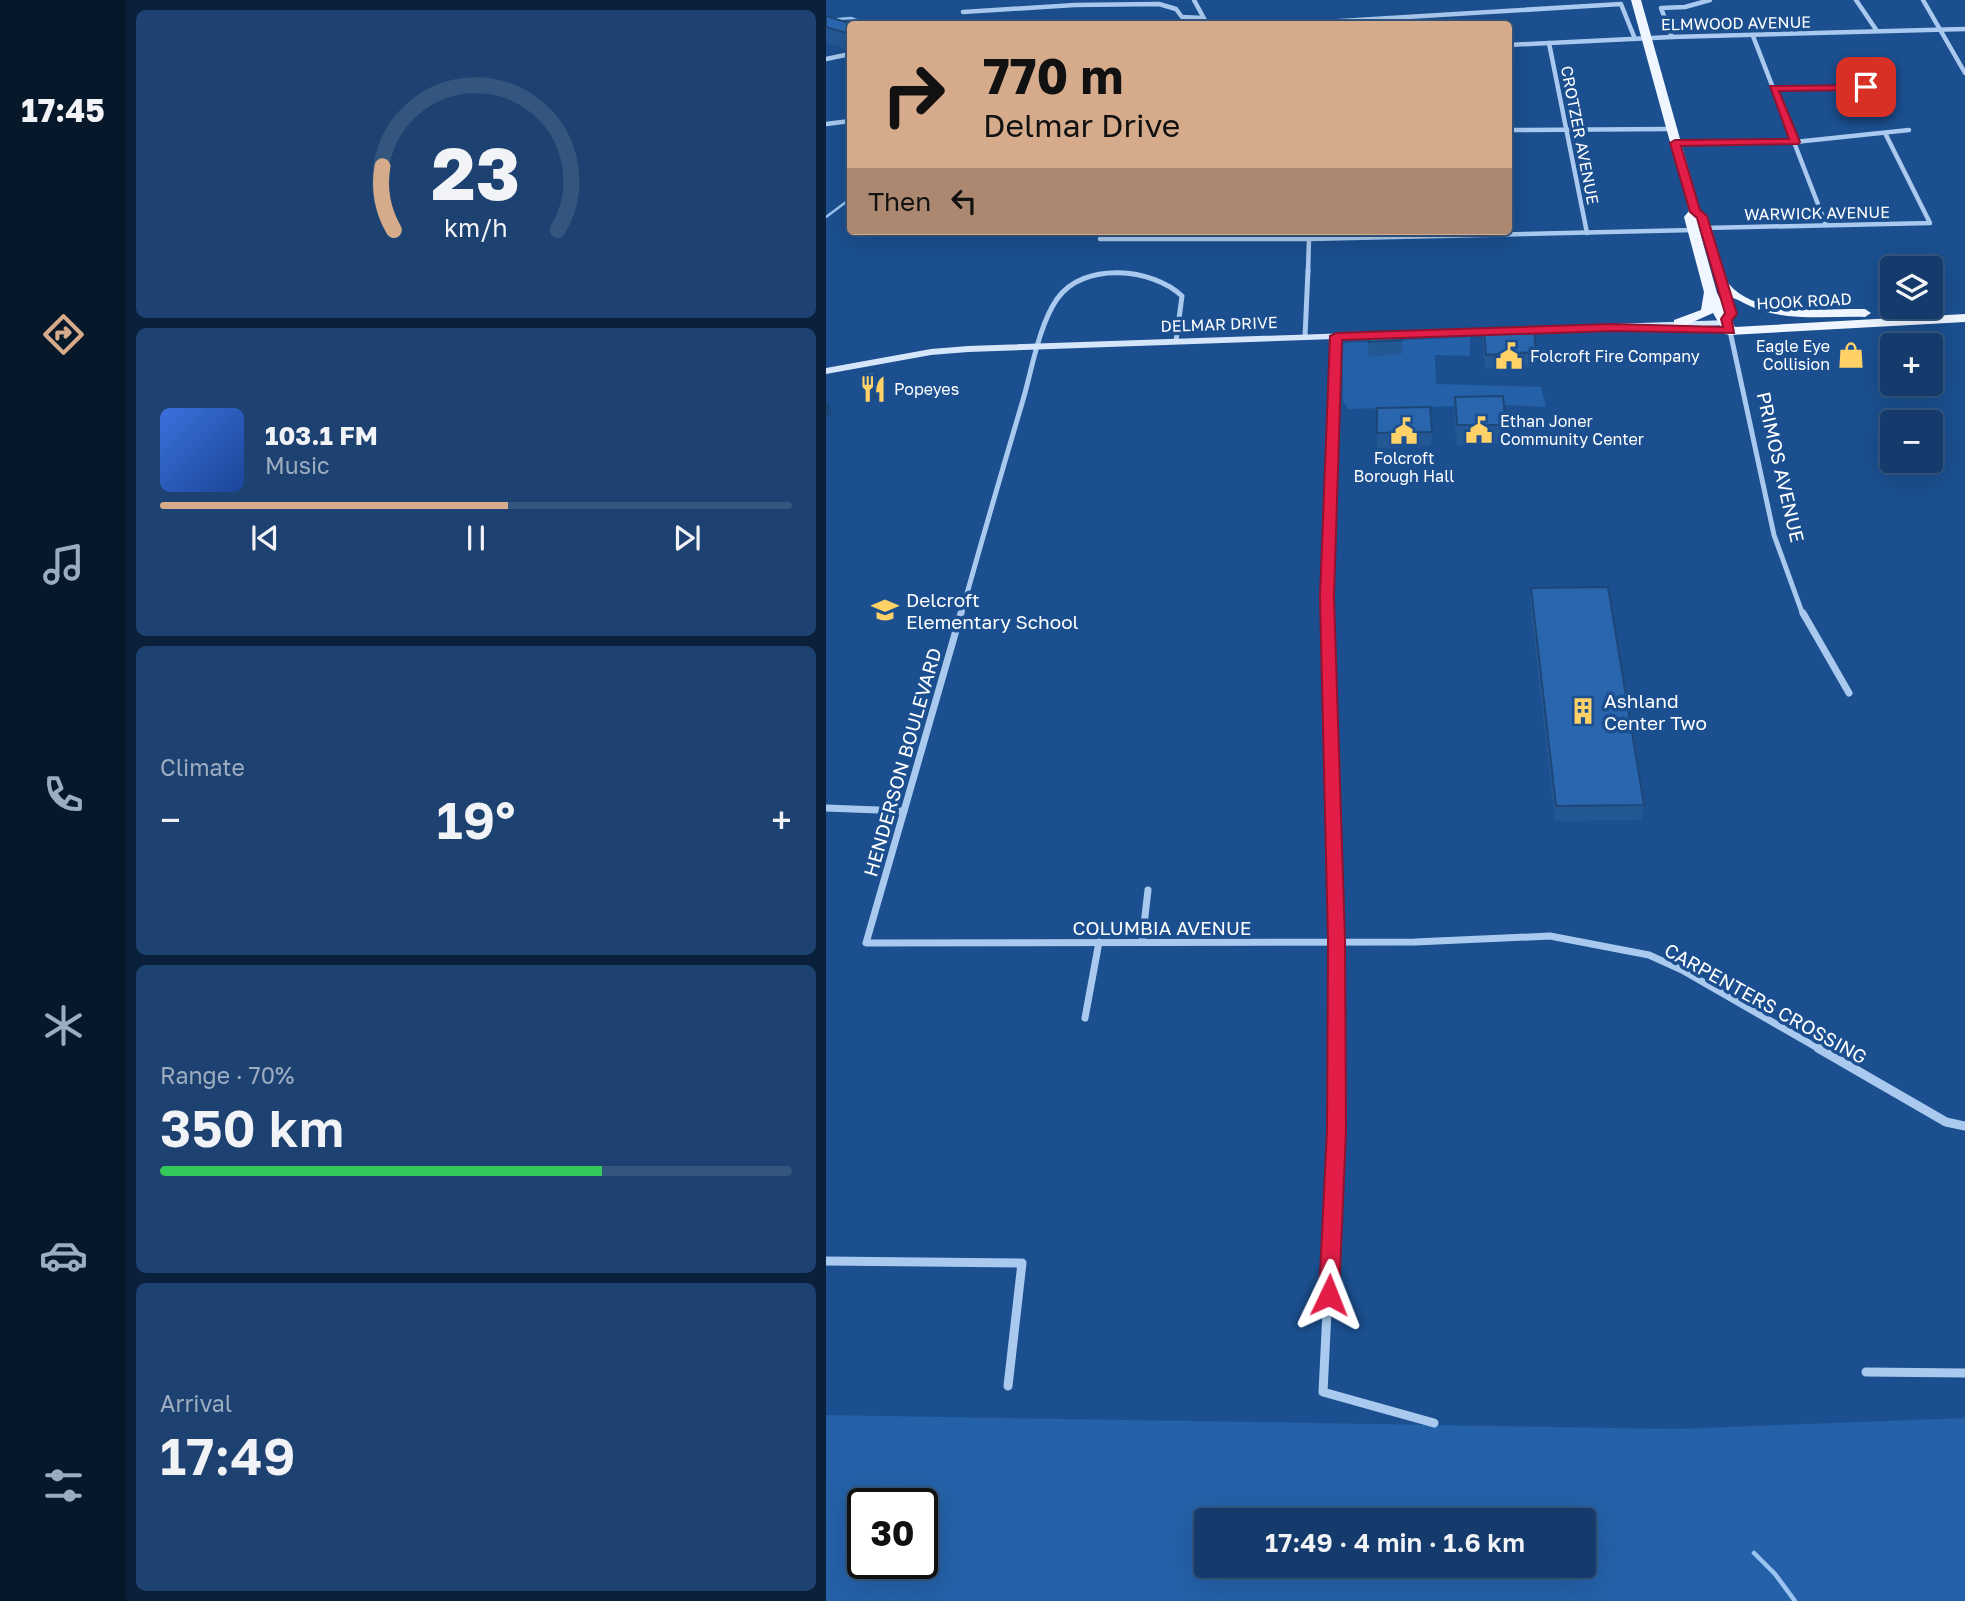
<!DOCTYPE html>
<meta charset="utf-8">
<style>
:root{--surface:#143b6b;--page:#1d4271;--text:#f1f3f6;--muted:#9dadc1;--line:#33557e;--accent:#d6ab8b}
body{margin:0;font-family:"Golos Text",sans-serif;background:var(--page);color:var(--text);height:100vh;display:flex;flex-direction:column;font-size:26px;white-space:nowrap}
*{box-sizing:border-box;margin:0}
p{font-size:23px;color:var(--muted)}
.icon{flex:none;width:38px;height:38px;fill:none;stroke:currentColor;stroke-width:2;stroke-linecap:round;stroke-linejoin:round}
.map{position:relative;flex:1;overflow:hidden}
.details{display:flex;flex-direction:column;gap:10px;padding:10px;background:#0b203b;width:700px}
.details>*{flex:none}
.banner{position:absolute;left:21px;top:21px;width:665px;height:214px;border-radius:7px;box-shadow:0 7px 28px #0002,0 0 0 2px var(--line);background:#d6ab8b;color:#111;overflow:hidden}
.controls{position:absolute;left:1054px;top:256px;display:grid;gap:14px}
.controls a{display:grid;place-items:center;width:63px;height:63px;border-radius:7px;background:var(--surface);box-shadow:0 7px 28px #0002,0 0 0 2px var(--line);font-size:35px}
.speed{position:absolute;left:21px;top:1488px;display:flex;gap:14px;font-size:35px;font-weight:700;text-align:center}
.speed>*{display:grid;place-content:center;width:91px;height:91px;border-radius:50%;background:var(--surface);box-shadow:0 7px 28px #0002,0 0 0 2px var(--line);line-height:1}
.speed .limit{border:4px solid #111;border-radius:10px;background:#fff;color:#111}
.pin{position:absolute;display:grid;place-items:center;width:60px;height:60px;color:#fff;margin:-30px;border-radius:14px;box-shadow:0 4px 10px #0006}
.me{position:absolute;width:77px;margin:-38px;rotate:2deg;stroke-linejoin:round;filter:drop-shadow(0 0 5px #0008)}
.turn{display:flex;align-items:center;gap:24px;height:147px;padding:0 21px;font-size:32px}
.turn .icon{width:91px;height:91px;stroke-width:2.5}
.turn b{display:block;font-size:49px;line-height:60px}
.then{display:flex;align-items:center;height:66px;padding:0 21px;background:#0003;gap:14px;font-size:26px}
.big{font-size:52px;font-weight:600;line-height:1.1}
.details .card{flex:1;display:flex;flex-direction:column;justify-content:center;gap:10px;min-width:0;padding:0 24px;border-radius:10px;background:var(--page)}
.details .dial{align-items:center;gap:0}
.dial svg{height:182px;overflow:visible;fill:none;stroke:var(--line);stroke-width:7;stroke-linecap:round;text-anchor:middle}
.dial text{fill:var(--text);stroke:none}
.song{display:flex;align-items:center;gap:21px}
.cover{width:84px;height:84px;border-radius:10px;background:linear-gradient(135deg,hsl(220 70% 55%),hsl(220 70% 35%))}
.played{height:7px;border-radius:4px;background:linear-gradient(90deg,var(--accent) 55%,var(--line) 55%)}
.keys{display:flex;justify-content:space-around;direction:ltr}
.heat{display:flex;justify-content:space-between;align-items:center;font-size:38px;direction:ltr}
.charge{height:10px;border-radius:5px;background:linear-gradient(90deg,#34c759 70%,var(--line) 0)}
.trip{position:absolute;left:368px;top:1508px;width:402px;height:70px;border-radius:7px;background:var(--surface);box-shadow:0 7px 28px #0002,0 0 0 2px var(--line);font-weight:600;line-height:70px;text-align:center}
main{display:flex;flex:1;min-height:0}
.dock{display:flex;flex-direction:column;width:126px;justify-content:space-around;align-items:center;background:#08182b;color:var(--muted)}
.dock .icon{width:49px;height:49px}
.dock .active{color:var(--accent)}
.dock b{font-size:32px;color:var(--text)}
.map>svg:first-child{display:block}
</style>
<main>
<nav class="dock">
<b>17:45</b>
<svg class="icon active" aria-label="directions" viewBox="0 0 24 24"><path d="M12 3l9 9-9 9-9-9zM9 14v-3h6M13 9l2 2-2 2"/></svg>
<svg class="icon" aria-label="music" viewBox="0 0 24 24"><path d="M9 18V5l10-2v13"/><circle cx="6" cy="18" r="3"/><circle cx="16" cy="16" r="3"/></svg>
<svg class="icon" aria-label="phone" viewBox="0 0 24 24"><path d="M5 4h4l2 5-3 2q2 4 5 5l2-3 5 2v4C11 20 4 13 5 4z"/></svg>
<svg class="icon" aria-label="climate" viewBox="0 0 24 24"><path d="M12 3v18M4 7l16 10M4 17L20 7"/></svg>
<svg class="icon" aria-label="car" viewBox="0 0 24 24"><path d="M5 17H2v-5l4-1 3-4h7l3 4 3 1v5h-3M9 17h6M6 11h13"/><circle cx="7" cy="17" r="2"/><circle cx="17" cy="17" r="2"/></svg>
<svg class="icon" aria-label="filters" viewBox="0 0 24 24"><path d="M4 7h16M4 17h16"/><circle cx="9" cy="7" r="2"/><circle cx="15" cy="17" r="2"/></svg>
</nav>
<section class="details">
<div class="card dial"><svg viewBox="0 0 100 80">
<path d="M14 69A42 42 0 1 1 86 69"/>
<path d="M14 69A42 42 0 0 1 9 41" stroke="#d6ab8b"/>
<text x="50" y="56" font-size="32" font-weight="700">23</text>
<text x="50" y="72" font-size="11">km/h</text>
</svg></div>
<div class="card">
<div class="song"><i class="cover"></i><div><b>103.1 FM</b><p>Music</p></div></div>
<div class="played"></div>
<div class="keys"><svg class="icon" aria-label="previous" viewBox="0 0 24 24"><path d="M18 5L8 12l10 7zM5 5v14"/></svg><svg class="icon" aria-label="pause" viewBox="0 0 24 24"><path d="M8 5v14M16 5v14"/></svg><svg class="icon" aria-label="next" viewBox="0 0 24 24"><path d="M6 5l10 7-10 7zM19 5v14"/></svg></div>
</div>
<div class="card"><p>Climate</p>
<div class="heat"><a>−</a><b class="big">19°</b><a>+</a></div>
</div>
<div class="card"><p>Range · 70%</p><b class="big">350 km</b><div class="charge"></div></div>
<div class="card"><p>Arrival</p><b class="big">17:49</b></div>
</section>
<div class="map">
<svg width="1139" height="1601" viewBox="0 0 1139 1601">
<rect width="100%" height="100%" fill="#1b4f8f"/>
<!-- green -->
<g fill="#2461a8" fill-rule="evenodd">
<polygon points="644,337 644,356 609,355 610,384 715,387 720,407 679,405 522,409 517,401 517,345 520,343"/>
<path d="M0,1415L849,1429L1139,1418V1601H0ZM37,1503H96V1563H37ZM380,1521H758V1566H380Z"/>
</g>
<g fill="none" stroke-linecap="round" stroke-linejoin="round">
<!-- stream-far1 -->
<g stroke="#9cc4f0" stroke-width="2.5">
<polyline points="0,20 25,18 41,24"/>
<polyline points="0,217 24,199"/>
</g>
<!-- stream -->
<polyline stroke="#9cc4f0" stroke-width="4.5" points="928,1553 949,1574 969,1601"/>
<!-- street-far3 -->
<g stroke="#a9c9ee" stroke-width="4.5">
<polyline points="368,0 381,24"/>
<polyline points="1030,0 1051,31"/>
<polyline points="1097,0 1139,73"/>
<polyline points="137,12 249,5 333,4 350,9 356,17 377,18"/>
<polyline points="465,24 795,4 809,39"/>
<polyline points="927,36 1000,225"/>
<polyline points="846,37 835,8 859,7 884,0"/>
<polyline points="723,43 761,233"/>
<polyline points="682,45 846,37 1139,29"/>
<polyline points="0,59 24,54"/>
<polyline points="947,88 1062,87"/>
<polyline points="0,124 24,121"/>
<polyline points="682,130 844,129"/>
<polyline points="849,143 969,142 1083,130"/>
<polyline points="879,228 1104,223 1059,133"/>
<polyline points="480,231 483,239 482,272"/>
<polyline points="274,239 483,239 867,230"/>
</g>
<!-- street-far2 -->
<g stroke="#a9c9ee" stroke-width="5">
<polyline points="904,331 948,535 977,615"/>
<polyline points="479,337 482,270"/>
<path d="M135,615C155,543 176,471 197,400C206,369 213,325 231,299C257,261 327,268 356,296L350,341"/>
<polyline points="501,615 510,336"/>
</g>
<!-- street-far1 -->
<g stroke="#a9c9ee" stroke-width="7">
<polyline points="135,613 40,943 589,942 724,936 823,955 856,970 995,1050"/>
<polyline points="501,613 510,941 510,1050"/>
<polyline points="977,613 1023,693"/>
<polyline points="0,808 78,811"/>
<polyline points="316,942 322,890"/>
<polyline points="259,1018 273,942"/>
</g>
<!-- street -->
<g stroke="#a9c9ee" stroke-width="9">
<polyline points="510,1048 510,1131 497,1392 608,1423"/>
<polyline points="992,1048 1120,1122 1139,1126"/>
<polyline points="0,1261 196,1263 182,1386"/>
<polyline points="1040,1372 1139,1373"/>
</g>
<!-- secondary -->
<polygon fill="#d6e6fa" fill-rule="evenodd" points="902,320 906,321 906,325 142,352 105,355 0,374 0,368 105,349 142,346"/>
<!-- primary -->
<path fill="#f0f6ff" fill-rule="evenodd" d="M805,0H815L874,210L882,217C886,231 896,275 903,284C931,318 1001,308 1039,309L1045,313L1039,317C1008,316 975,320 945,313C926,310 910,296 894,294L870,218L891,293L909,327L1139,314V322L904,335L899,334L887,313L858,326H848V320L875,310L878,292L858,217L863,211Z"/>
</g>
<!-- wall -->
<g fill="#245895">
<polygon points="0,16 24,24 24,50 0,43"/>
<polygon points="658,330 710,352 709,366 659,369 657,345"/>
<polygon points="541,331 576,340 576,354 543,357"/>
<polygon points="629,397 680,425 679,444 631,445 628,416"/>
<polygon points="551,408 606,432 605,446 551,448"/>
<polygon points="705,588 818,805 815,820 729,821 704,603"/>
</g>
<!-- shaded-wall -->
<g fill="#1d4779">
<polygon points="54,387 57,397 43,399 41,389"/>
<polygon points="0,402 3,402 6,416 0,417"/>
</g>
<!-- building -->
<g fill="#2a66ad" stroke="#1d4779" stroke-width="2">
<polygon points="0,16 26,24 24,24 24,34 0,27"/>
<polygon points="574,330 576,340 543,342 541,331"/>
<polygon points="658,330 708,331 710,352 660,355"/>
<polygon points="48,371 54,387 41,389 36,373"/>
<polygon points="677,396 680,425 631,425 629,397"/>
<polygon points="604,407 606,432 551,433 551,408"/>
<polygon points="782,587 818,805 730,806 705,588"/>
</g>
<!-- route -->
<polygon fill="#e11d48" stroke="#92132f" stroke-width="2" points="1043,85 1044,87 1040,90 953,91 974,142 972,144 855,146 874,210 881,216 911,314 906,320 908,333 786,331 516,340 508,597 519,941 520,1131 513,1295 510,1301 503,1304 496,1301 493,1295 501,1131 502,941 494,597 504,336 510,333 786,324 897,327 895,319 899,313 871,218 864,212 844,143 849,140 963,139 944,86"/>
<!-- icons -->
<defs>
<symbol id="shop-bare" viewBox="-9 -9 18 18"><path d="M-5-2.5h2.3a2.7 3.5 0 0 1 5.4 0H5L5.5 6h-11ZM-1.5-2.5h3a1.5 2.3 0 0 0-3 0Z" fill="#ffd166" stroke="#1b4f8f" stroke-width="2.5" paint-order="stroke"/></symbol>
<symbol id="civic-bare" viewBox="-9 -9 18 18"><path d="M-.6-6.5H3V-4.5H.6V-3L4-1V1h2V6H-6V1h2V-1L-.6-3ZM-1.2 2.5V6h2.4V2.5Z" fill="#ffd166" stroke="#1b4f8f" stroke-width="2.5" paint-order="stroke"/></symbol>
<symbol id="restaurant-bare" viewBox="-9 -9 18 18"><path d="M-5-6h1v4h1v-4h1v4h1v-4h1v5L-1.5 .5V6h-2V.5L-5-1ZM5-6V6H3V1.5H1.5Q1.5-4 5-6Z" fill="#ffd166" stroke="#1b4f8f" stroke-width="2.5" paint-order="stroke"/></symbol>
<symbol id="school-bare" viewBox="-9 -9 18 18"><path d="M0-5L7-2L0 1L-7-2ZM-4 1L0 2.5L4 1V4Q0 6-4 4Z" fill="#ffd166" stroke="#1b4f8f" stroke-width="2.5" paint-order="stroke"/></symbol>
<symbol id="building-bare" viewBox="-9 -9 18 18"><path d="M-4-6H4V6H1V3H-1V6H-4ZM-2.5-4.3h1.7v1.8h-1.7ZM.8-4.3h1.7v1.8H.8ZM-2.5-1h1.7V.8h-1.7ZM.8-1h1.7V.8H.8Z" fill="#ffd166" stroke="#1b4f8f" stroke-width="2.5" paint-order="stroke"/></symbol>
</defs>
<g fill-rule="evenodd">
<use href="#shop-bare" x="1006" y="336" width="38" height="38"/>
<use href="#civic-bare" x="664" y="337" width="38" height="38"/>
<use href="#restaurant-bare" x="28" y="370" width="38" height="38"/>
<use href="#civic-bare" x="634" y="411" width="38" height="38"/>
<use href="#civic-bare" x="559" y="412" width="38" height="38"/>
<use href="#school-bare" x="40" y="591" width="38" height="38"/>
<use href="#building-bare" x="738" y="692" width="38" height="38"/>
</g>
<g text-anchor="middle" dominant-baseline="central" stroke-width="7" stroke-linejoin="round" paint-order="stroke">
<!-- far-street labels -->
<g font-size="16" fill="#fff" stroke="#1b4f8f">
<text transform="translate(910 23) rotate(-1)">ELMWOOD AVENUE</text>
<text transform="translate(754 135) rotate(79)">CROTZER AVENUE</text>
<text transform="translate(991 213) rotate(-1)">WARWICK AVENUE</text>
<text transform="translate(978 301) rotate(-3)">HOOK ROAD</text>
<text transform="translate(393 324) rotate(-2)">DELMAR DRIVE</text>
</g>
<!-- far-poi labels -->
<g font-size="16" fill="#fff" stroke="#1b4f8f" text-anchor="start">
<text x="1004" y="346" text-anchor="end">Eagle Eye<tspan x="1004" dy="18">Collision</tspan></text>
<text x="704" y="356">Folcroft Fire Company</text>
<text x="68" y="389">Popeyes</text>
<text x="674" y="421">Ethan Joner<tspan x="674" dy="18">Community Center</tspan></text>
<text x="578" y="458" text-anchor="middle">Folcroft<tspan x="578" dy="18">Borough Hall</tspan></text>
</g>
<!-- street labels -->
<g font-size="19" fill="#fff" stroke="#1b4f8f">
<text transform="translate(955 467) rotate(77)">PRIMOS AVENUE</text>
<text transform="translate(76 762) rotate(-74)">HENDERSON BOULEVARD</text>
<text x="336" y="927">COLUMBIA AVENUE</text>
<text transform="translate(940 1003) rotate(29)">CARPENTERS CROSSING</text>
</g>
<!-- poi labels -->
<g font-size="19" fill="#fff" stroke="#1b4f8f" text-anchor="start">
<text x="80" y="599">Delcroft<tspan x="80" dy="22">Elementary School</tspan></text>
<text x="778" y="700">Ashland<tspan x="778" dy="22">Center Two</tspan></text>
</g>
</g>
</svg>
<div class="controls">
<a><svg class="icon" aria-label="layers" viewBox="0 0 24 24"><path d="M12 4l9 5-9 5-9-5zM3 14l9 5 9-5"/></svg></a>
<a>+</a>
<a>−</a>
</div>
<div class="speed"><div class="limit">30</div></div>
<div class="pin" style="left:1040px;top:87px;background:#d93025"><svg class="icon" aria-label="arrive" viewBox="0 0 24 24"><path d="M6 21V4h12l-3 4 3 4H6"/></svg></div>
<svg class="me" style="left:503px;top:1295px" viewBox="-20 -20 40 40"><path d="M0-17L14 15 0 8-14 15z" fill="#e11d48" stroke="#fff" stroke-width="4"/></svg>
<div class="trip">17:49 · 4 min · 1.6 km</div>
<div class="banner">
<div class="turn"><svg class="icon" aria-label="right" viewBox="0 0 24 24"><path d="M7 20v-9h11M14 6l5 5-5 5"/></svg><div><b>770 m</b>Delmar Drive</div></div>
<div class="then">Then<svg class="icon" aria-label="left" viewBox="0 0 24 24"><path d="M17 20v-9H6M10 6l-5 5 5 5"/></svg></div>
</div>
</div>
</main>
